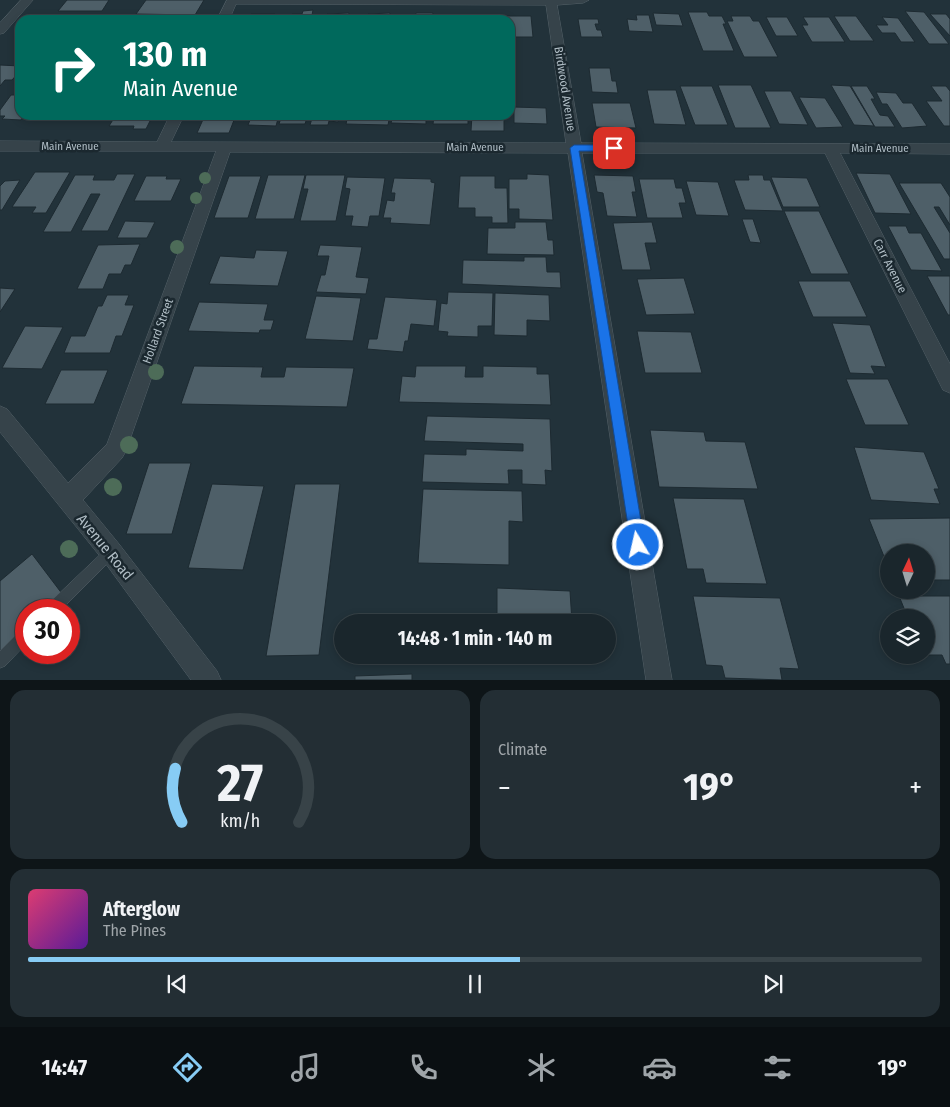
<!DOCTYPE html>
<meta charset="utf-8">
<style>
:root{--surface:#1a262c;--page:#232e34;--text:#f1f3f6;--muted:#9fa5a9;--line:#384348;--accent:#87ccf5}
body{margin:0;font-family:"Fira Sans Condensed",sans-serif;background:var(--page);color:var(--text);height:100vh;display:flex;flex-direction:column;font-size:19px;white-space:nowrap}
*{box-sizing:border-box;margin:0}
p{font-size:16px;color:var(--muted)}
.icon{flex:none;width:28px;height:28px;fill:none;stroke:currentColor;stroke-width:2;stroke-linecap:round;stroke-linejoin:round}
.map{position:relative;height:680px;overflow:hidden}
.details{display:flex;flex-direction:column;gap:10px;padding:10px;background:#0e1518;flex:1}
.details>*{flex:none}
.top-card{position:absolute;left:15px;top:15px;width:500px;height:105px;border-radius:15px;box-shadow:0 2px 8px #0003,0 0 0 1px var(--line);background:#00695c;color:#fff;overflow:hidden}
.needle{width:32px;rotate:4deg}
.tools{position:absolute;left:880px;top:544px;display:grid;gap:10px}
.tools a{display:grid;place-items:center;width:55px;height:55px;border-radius:50%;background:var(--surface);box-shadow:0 2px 8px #0003,0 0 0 1px var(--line);font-size:25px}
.speed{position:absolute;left:15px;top:599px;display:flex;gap:10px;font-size:25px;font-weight:700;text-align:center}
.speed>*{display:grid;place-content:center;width:65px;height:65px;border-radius:50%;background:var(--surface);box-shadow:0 2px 8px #0003,0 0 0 1px var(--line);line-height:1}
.speed .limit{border:8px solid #d22;background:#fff;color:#111}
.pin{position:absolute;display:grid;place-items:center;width:42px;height:42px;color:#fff;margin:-21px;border-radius:10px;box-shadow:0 2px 8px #0006}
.me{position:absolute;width:55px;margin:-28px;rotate:351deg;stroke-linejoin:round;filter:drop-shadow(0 0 4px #0008)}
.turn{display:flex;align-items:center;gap:18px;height:105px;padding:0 25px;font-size:22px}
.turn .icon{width:65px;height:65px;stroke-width:2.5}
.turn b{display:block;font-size:35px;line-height:42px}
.big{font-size:38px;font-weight:700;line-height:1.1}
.details .card{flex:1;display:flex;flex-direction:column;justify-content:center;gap:8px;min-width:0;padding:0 18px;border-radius:15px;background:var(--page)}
.details .dial{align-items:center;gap:0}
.dial svg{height:130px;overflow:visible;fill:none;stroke:var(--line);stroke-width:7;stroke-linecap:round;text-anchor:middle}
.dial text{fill:var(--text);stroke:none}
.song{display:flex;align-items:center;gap:15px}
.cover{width:60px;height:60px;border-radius:8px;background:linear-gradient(135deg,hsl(340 70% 55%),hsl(270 70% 35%))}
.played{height:5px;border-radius:2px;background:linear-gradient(90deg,var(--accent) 55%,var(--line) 55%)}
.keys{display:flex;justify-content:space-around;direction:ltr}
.heat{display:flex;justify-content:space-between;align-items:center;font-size:28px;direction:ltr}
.details .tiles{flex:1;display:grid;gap:10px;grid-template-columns:1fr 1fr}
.card:last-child{grid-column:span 2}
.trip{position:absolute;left:334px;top:614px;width:282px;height:50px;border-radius:25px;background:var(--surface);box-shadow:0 2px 8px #0003,0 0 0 1px var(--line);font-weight:700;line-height:50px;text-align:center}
.menu{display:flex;height:80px;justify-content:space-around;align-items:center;background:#0a0f12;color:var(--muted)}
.menu .icon{width:35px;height:35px}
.menu .current{color:var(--accent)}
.menu b{font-size:22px;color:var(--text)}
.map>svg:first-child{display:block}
</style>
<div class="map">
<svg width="950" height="680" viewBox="0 0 950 680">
<rect width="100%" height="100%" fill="#22323a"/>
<!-- building -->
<g fill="#4e5f68" stroke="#1d2a31">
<polygon points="67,0 109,0 102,11 58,11"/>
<polygon points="146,0 204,0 195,15 136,14"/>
<polygon points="313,10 311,20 291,20 292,14 302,14 303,11"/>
<polygon points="905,11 924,12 949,44 929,44"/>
<polygon points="688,12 707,12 709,16 722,16 726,24 723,24 734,51 703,51"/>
<polygon points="349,13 348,19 326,20 327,14"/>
<polygon points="390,13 389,20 367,19 368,14"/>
<polygon points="416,13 433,13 432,20 405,20 405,16 415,17"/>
<polygon points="653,13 679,14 683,26 656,25"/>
<polygon points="251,14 275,14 273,20 248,20"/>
<polygon points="930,14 946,14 950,19 950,36"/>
<polygon points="636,15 649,15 653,32 629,31 627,19 637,20"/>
<polygon points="171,16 190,16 188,20 169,20"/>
<polygon points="440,16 460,16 460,20 439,20"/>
<polygon points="472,16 531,16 533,37 510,37 510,20 472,20"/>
<polygon points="731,16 750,16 753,21 759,21 778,57 744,57 727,21 733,21"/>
<polygon points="834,16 856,16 874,41 850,41"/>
<polygon points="766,17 787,17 798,36 776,36"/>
<polygon points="803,17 829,17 845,42 812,42 802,25 808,25"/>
<polygon points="882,17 898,18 915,42 901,42 895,33 882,33 876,25 888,25"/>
<polygon points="43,18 78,18 77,20 41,20"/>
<polygon points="578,19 598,19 599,24 595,24 597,30 601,30 603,37 581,37"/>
<polygon points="0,65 20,66 20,71 12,80 5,80 0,86"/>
<polygon points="589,68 610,68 612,81 616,81 618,93 592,92"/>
<polygon points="718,85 751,85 771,128 735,128"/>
<polygon points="831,85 850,86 874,126 854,125"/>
<polygon points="680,86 712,86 728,125 695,125"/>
<polygon points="851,86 867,86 875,99 871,99 880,115 888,116 895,127 875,127"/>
<polygon points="931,86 946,86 950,91 950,126 944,126 926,101 942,101"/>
<polygon points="647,90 676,90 686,125 654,124"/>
<polygon points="764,91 791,91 808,125 779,124"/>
<polygon points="876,92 896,93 903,103 912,103 927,126 902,128 887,104 882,104"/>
<polygon points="11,95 20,95 20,115 24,115 21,120 2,119 5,116 0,116 0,110"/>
<polygon points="799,97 825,98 843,127 816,128"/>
<polygon points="592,103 630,103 636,128 596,127"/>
<polygon points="514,107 546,108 547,124 514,123"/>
<polygon points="91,115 109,115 107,119 88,119"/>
<polygon points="116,115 153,115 146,129 133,129 134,126 109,126"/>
<polygon points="205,115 236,115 229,133 197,133"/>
<polygon points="252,115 279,115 276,126 248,125"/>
<polygon points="282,115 308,115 305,124 279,124"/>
<polygon points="313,115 340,115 338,122 329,121 328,125 310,125"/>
<polygon points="348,115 390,115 388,125 346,124"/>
<polygon points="393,115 426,115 426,124 391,123"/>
<polygon points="434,115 468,115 468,124 433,124"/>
<polygon points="472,115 504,115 504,131 471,131"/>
<polygon points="35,172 70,172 46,213 32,213 36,207 12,207"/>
<polygon points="856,173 890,174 911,214 875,213"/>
<polygon points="117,174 135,174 108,231 81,231 100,194 91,194 71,232 43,232 75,175 95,175 93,180 114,180"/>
<polygon points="527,174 549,175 553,220 519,219 519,209 509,209 509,179 527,179"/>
<polygon points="268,175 305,175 294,219 255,219"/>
<polygon points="306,175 345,175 336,221 300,221 308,189 303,189"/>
<polygon points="594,175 633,176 636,192 632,192 637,217 607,216 603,193 597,192"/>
<polygon points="748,175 763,175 764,180 770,180 783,211 745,210 734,180 749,180"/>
<polygon points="146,176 167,176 166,179 181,179 171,201 134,201"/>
<polygon points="229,176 261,176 248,218 214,218"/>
<polygon points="460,176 495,176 495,188 507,188 508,223 492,223 492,217 475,217 475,208 458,208"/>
<polygon points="347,177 385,178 379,216 370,216 368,227 351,226 353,216 345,216 350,189 345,188"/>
<polygon points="771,177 807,178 820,207 783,207"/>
<polygon points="394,178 431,179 431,182 435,183 430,225 390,223 391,218 383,218 387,200 394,201 395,193 391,193"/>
<polygon points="639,179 674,179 676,188 682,188 686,203 679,203 683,218 647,218"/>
<polygon points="20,180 2,210 0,210 0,186 5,181"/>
<polygon points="686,181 718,182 729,216 696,215"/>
<polygon points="899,183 941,183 950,197 950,225 939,207 934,207 950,233 950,259 944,259"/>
<polygon points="784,211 819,211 849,274 811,274"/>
<polygon points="742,219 753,219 761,243 750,242"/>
<polygon points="125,221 155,222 147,238 117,238"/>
<polygon points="515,222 546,222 548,240 553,240 554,255 487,254 488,228 515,228"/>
<polygon points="652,222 657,243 645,243 651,270 622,270 613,223"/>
<polygon points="888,226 906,226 909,233 921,233 942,271 911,270"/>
<polygon points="140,244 131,265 125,265 121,274 109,274 103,289 77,289 98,245"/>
<polygon points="320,245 362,247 356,277 369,278 366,294 316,292 321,275 325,275 329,256 317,256"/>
<polygon points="256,250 288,251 278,286 209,284 220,256 254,258"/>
<polygon points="524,257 546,257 547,272 560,272 561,288 462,284 463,260 524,261"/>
<polygon points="927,276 950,276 950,315 948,315"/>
<polygon points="684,278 695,314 646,315 637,279"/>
<polygon points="798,281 850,281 867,317 813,317"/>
<polygon points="0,288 15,289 0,312"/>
<polygon points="448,292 493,293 492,326 478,326 478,337 447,336 448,332 438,331 441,303 447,304"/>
<polygon points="495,293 549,295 550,321 527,320 527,336 494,335"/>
<polygon points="107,295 129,295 125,305 134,305 122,336 116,336 110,353 64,353 71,336 85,336 98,306 102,306"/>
<polygon points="316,296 361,298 353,341 305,339"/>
<polygon points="385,297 437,300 434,326 411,324 408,341 405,341 403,352 367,349 369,339 377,339"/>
<polygon points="199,302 268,304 264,320 274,320 271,330 260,330 259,333 188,331"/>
<polygon points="832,323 870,325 886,367 871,366 875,374 850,373"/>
<polygon points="25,326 63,327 42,369 2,368"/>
<polygon points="637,331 691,332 702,373 645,373"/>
<polygon points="194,366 263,367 261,377 284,377 286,367 354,368 347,407 181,404"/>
<polygon points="416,366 466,366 465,377 483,377 483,366 537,367 537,374 549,374 551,405 399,402 402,376 415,377"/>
<polygon points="61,370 108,370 94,404 45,404"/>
<polygon points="846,379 888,379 909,425 865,425"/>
<polygon points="427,416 550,419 552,471 545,470 546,485 522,484 522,470 508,470 509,484 422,482 424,454 466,455 466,449 523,451 523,444 424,441"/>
<polygon points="650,430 704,432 706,441 745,442 758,489 659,487"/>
<polygon points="854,447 924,452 939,489 934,489 940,504 871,500"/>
<polygon points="149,463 191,463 172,534 126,534"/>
<polygon points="212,484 264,486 243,570 188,568"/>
<polygon points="295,484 340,484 319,655 266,656"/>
<polygon points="423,489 522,491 523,522 509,521 509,565 418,563"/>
<polygon points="673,498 744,499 767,584 706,583 703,569 687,569"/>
<polygon points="950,518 950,580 926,580 926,552 889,552 889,569 869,519"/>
<polygon points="32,554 63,595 46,610 26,610 26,628 0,652 0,581"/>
<polygon points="497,588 570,591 572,622 497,622"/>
<polygon points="693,596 780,598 799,669 780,668 782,680 725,678 722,666 706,665"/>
<polygon points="899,596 950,596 950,664 946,664 942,655 926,655 926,618 908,618"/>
<polygon points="497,655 573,655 574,663 497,660"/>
<polygon points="412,674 412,680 355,680 355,676"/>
</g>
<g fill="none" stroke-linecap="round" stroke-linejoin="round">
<defs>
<g id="service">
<polygon points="111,546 115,548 117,552 115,556 61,610 45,610 47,605 107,548"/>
<polygon points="26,628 26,644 5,666 0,668 0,651 21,630"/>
</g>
<g id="minor">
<polygon points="21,0 33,0 4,33 0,34 0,23"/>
<polygon points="227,0 589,0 583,3 557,5 581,143 950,144 950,154 840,153 950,364 950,393 943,390 825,153 582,153 672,680 646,680 568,153 230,152 126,451 122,458 83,500 119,544 217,671 221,680 191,680 103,560 0,432 0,406 7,409 68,483 107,444 216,151 0,151 0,141 157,142 170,115 184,115 171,142 566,143 546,5 236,4 229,20 217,20"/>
</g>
</defs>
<!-- service casing -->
<use href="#service" stroke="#546168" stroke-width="1"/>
<!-- minor casing -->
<use href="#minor" stroke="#546168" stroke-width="1"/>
<!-- service -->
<use href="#service" fill="#36434a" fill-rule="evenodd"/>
<!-- minor -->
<use href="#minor" fill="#36434a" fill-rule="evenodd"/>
</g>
<!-- trees -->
<g fill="#4d6c58">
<circle cx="205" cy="178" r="6"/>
<circle cx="196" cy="198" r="6"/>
<circle cx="177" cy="247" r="7"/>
<circle cx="156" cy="372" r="8"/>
<circle cx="129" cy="445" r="9"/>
<circle cx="113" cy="487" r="9"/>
<circle cx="69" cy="549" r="9"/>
</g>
<!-- route -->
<polygon fill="#1a73e8" stroke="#114b97" points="574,145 614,145 618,148 614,151 579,151 645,545 643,550 638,552 633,550 631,545 570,148"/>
<g text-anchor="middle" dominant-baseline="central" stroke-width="5" stroke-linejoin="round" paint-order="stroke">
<!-- far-street labels -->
<g font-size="11" fill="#b1bec6" stroke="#1b282f">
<text x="70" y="146">Main Avenue</text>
<text x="475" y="147">Main Avenue</text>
<text x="880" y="148">Main Avenue</text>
</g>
<!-- street labels -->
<g font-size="12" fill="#b1bec6" stroke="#1b282f">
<text transform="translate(565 89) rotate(81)">Birdwood Avenue</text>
<text transform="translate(890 266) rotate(63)">Carr Avenue</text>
<text transform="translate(158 331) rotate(-70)">Hollard Street</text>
</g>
<!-- near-street labels -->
<g font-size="15" fill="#b1bec6" stroke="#1b282f">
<text transform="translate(105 547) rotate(51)">Avenue Road</text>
</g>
</g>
</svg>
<div class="tools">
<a><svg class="needle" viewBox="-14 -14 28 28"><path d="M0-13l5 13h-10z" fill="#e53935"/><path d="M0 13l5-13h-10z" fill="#9fa5a9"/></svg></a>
<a><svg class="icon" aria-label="layers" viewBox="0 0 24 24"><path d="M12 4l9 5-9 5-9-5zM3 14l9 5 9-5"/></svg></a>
</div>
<div class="speed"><div class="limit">30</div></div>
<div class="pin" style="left:614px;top:148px;background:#d93025"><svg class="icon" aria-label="arrive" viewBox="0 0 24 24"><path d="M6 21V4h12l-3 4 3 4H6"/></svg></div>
<svg class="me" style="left:638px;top:545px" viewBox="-20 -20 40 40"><circle r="17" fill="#1a73e8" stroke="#fff" stroke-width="3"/><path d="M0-11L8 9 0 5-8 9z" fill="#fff"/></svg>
<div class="trip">14:48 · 1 min · 140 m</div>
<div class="top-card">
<div class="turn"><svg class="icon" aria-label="right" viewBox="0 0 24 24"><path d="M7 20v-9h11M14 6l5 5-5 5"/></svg><div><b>130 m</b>Main Avenue</div></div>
</div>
</div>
<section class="details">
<div class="tiles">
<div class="card dial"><svg viewBox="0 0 100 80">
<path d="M14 69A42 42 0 1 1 86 69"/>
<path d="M14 69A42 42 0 0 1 10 36" stroke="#87ccf5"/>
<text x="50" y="56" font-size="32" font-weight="700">27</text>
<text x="50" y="72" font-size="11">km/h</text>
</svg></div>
<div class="card"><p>Climate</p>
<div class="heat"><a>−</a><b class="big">19°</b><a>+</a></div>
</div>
<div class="card">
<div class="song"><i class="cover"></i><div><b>Afterglow</b><p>The Pines</p></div></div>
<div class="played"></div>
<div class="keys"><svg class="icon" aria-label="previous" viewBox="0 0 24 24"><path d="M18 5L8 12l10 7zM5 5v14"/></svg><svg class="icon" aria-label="pause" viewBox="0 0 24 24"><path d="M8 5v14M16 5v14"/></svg><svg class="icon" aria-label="next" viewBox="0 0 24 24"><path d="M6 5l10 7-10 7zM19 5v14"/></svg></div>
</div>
</div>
</section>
<nav class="menu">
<b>14:47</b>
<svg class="icon current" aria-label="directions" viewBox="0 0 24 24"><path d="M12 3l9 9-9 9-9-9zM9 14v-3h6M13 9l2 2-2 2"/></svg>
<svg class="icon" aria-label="music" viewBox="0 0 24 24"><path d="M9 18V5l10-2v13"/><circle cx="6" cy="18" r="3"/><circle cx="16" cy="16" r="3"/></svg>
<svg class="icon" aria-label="phone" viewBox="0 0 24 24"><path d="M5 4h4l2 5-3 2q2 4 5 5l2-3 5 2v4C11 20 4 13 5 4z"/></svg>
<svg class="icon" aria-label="climate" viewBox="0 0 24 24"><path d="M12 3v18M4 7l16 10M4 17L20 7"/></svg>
<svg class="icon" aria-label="car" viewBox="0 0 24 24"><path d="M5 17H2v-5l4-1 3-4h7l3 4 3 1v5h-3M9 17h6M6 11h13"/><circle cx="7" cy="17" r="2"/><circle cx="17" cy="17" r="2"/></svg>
<svg class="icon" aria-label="filters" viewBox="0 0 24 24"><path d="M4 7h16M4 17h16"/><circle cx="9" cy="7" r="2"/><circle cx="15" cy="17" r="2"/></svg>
<b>19°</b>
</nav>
